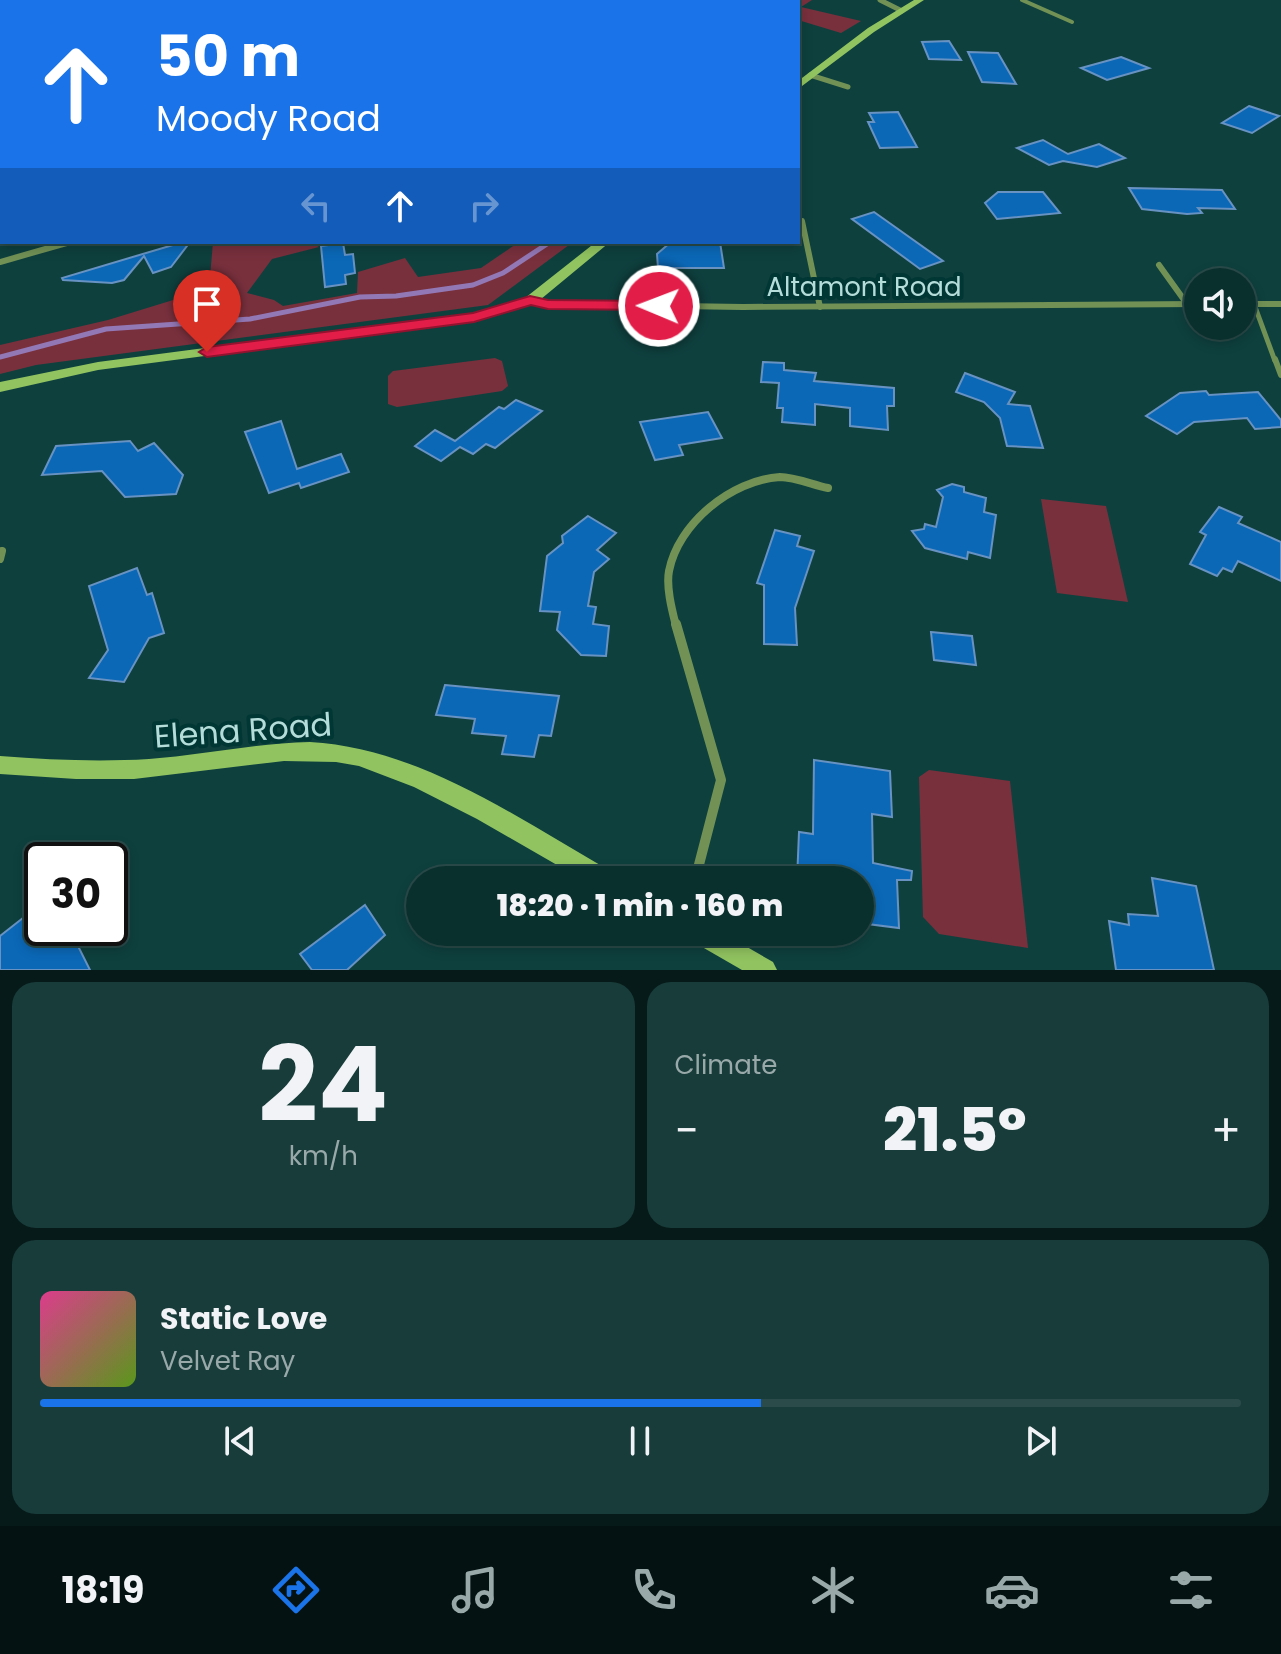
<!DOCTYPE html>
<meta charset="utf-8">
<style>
:root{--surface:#0a302e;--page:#183c3a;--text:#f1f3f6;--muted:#99a9aa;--line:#2a4b4a;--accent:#1a73e8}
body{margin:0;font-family:Poppins,sans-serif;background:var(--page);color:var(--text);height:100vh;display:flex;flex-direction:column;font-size:30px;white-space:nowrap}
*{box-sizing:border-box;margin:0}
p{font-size:26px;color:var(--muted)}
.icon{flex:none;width:44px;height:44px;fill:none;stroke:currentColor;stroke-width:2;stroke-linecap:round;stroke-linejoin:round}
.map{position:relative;height:970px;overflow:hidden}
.sheet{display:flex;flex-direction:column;gap:12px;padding:12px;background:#061a19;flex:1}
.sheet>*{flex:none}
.banner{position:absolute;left:0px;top:0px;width:800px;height:244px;box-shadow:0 4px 12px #0003,0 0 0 2px var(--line);background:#1a73e8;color:#fff;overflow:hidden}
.buttons{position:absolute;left:1184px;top:268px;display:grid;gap:16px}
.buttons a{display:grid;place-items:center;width:72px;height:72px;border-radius:50%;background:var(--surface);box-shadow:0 4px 12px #0003,0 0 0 2px var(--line);font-size:40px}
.speed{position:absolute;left:24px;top:842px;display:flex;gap:16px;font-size:40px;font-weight:700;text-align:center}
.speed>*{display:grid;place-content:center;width:104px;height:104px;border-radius:50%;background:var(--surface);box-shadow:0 4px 12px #0003,0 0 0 2px var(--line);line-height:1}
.speed .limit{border:4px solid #111;border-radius:12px;background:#fff;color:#111}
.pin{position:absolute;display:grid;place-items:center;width:68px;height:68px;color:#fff;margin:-82px -34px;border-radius:50% 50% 50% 0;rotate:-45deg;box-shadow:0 0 8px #0007}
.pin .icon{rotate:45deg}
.me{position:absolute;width:88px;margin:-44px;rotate:271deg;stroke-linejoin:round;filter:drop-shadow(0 0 6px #0008)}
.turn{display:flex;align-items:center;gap:28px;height:168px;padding:0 24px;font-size:36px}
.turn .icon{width:104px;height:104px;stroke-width:2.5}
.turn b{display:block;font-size:56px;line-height:68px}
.lanes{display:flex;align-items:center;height:76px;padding:0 24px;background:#0003;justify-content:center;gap:40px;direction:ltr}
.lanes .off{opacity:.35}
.big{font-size:60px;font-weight:800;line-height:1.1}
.sheet .widget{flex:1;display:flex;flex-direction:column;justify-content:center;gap:12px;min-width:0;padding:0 28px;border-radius:24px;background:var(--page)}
.sheet .dial{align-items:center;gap:0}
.dial b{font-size:104px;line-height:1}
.song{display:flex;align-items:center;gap:24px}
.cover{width:96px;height:96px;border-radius:12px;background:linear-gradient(135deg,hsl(330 70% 55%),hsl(90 70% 35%))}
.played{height:8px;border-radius:4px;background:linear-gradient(90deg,var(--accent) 60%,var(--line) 60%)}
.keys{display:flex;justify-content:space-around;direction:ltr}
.heat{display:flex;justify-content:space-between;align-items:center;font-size:44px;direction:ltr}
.sheet .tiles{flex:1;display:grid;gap:12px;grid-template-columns:1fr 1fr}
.widget:last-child{grid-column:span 2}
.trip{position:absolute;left:406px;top:866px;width:468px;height:80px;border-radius:40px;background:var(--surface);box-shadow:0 4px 12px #0003,0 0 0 2px var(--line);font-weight:800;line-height:80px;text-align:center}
.menu{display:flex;height:128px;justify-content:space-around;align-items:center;background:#041312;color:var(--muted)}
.menu .icon{width:56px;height:56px}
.menu .active{color:var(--accent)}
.menu b{font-size:36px;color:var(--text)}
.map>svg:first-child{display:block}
</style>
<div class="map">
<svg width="1281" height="970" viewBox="0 0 1281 970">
<rect width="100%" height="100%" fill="#0e403e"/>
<!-- green -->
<g fill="#78303d">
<polygon points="697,0 812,0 801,7 861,21 841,33 798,20 798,2 695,2"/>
<polygon points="213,242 311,242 319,247 272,259 247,293 274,300 283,306 357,293 358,272 405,258 418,277 481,268 519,242 573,242 488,305 36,365 0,374 0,345 108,320 209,289"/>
<polygon points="495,358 502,361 508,386 502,391 397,407 388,404 388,376 393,371"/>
<polygon points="1041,499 1106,506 1128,602 1057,593"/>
<polygon points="929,770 1010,781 1028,948 939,934 923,917 919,777"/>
</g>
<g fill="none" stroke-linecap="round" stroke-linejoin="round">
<!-- stream -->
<polyline stroke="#9378b6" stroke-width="5" points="0,357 106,329 250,319 360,297 396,296 473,285 503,273 550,242"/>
</g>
<!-- building -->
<g fill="#0b68b7" stroke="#6792c2" stroke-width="2">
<polygon points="949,41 961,60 929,59 922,42"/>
<polygon points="968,52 998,53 1016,84 982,82"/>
<polygon points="1121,57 1149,68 1107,80 1081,68"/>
<polygon points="1249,106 1279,116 1252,133 1222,123"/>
<polygon points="898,112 917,147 880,148 868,122 874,122 869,113"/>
<polygon points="1043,140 1068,154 1099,144 1125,158 1097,167 1063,161 1049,165 1017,148"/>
<polygon points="1129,188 1222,190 1235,209 1198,208 1202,213 1187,214 1142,209"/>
<polygon points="998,192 1043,192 1060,213 997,219 985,203"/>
<polygon points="874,212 943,261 920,269 852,219"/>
<polygon points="183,242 190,242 171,267 153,273 144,256 124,280 112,283 63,280 62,278"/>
<polygon points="671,242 720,242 724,268 658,268 657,254"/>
<polygon points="343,243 345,255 353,254 355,273 345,275 346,284 325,287 321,246"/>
<polygon points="763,362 784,363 784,370 816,373 814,381 894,388 894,406 887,406 888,430 850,426 850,408 815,404 815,425 782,422 783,408 777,408 779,383 761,382"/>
<polygon points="965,373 1015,392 1008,404 1030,406 1043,448 1007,446 1000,418 984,402 956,392"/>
<polygon points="1206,391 1209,395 1258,392 1281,420 1281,427 1255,429 1247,418 1194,422 1177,434 1146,416 1180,393"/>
<polygon points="516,400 542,411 495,448 486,444 473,454 460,447 441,461 415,446 435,430 455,441 499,407 504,409"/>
<polygon points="708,412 722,438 679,445 683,455 655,460 640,422"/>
<polygon points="281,421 297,469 341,454 349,472 301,488 299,483 269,493 245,432"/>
<polygon points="130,441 138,451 154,443 183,475 176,494 125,497 102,471 42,475 56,446"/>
<polygon points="952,484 964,487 964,492 986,498 984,512 996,515 990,558 968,552 967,559 925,548 912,531 924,529 925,524 936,527 943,497 937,490"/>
<polygon points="1219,507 1242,517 1238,523 1281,542 1281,581 1238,561 1232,572 1223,568 1217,576 1190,564 1206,535 1200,532"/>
<polygon points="588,516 616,533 597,550 609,559 594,572 588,606 596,607 593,624 609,626 606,656 581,655 557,630 560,612 540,611 547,556 563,543 562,536"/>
<polygon points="775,530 800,536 797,546 814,551 795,608 797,645 764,644 764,585 757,583"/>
<polygon points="137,568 147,595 152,593 164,633 149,638 124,682 89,678 108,650 89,586"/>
<polygon points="931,632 972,636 976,665 934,660"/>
<polygon points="445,685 559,696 551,736 539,735 534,757 502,754 506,736 472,733 475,719 436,715"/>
<polygon points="814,760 890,771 892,817 872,814 873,863 912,871 911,880 897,880 899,928 860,923 860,880 797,880 799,832 813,834"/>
<polygon points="1152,878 1196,886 1214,970 1116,970 1109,921 1129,925 1128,914 1158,916"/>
<polygon points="42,903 42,928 69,928 90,970 0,970 0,936"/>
<polygon points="365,905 385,935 347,970 312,970 300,954"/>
</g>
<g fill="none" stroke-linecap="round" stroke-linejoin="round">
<!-- lane-far2 -->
<g stroke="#719155" stroke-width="4">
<polyline points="1022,0 1072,22"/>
<polyline points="132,2 139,0"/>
</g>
<!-- lane-far1 -->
<polyline stroke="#719155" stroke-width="5" points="1254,304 1275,361"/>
<!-- lane -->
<polyline stroke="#719155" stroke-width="6" points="1275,359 1281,375"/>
<!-- street-far3 -->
<g stroke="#719155" stroke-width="5">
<polyline points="880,0 902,11"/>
<polyline points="309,2 314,0"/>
<polyline points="810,75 848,87"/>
</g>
<!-- street-far2 -->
<g stroke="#719155" stroke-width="6">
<polyline points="802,221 820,307"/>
<polyline points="0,262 70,242"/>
<polyline points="1159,265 1187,304"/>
<polyline points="530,301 548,304 743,307 1198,304"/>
<polyline points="1242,304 1281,304"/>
</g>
<!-- street-far1 -->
<g stroke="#719155" stroke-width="8">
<polyline points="0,559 2,551"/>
<path d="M676,626C672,610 666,587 669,571C678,524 731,480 780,477C795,477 813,485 828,488"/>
</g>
<!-- street -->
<polyline stroke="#719155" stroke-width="10" points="676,624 721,780 695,880"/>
<!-- secondary -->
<g fill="#91c360" fill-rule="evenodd">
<polygon points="914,0 924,0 874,32 798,89 798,81 868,28"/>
<polygon points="596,242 610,242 535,304 479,320 98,370 0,392 0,382 98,362 473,313 525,298"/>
<path d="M310,742C420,748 519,819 612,872L615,880H583L477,819L414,787L359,766L336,762L284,761L134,779H76L0,774V756C50,760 100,762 149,759C203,755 256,743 310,742Z"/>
<polygon points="686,932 721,932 773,962 777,970 742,970 690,940"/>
</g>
</g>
<!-- route -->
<polygon fill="#e11d48" stroke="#92132f" stroke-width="2" points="530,296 548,300 659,301 667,306 659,310 548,309 531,305 474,322 207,357 199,352 207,347 473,313"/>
<g text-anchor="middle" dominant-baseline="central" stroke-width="8" stroke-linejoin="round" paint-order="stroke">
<!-- street labels -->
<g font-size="26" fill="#b4ddda" stroke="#003634">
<text x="864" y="287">Altamont Road</text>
</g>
<!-- near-street labels -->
<g font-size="32" fill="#b4ddda" stroke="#003634">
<text transform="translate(243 730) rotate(-4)">Elena Road</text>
</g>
</g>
</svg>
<div class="buttons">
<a><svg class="icon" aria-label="sound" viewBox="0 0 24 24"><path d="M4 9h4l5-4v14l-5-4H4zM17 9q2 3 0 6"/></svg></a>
</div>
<div class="speed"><div class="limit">30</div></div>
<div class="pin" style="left:207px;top:352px;background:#d93025"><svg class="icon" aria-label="arrive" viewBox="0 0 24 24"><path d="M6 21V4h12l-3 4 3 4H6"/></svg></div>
<svg class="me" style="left:659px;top:306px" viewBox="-20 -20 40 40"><circle r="17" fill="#e11d48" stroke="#fff" stroke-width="3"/><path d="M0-11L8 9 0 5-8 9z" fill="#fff"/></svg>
<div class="trip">18:20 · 1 min · 160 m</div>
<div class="banner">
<div class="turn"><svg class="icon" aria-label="ahead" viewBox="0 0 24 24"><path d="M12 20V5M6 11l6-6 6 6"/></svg><div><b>50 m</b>Moody Road</div></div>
<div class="lanes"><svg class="icon off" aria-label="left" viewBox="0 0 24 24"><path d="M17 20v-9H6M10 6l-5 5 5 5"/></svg><svg class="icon" aria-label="ahead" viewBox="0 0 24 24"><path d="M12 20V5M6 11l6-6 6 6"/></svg><svg class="icon off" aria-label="right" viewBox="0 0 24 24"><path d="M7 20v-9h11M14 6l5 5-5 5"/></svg></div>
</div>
</div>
<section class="sheet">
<div class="tiles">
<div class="widget dial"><b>24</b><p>km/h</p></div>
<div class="widget"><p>Climate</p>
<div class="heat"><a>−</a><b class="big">21.5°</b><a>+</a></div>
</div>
<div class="widget">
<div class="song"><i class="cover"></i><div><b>Static Love</b><p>Velvet Ray</p></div></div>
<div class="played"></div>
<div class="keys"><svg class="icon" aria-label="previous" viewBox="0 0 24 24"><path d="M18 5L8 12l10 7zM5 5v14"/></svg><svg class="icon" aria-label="pause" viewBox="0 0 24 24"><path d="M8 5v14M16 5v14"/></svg><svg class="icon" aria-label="next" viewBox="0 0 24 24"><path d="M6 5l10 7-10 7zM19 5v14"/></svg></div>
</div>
</div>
</section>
<nav class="menu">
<b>18:19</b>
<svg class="icon active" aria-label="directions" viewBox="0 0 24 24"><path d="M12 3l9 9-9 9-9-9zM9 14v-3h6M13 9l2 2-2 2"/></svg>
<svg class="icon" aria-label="music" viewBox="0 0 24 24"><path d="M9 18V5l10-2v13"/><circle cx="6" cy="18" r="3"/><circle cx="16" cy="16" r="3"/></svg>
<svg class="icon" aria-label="phone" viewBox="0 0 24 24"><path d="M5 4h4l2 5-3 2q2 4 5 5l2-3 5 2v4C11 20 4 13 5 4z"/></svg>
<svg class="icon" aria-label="climate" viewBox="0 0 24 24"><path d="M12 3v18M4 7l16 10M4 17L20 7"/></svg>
<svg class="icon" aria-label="car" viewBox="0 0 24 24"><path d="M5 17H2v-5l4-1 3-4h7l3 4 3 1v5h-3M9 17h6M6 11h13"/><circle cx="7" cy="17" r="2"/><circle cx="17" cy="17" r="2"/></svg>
<svg class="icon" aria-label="filters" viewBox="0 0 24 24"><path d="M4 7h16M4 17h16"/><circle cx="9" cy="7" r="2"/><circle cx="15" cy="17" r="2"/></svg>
</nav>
